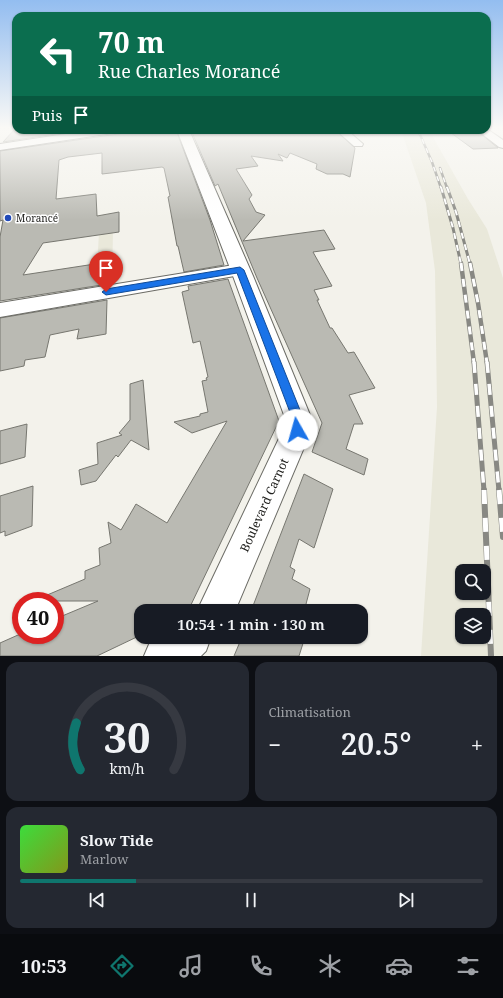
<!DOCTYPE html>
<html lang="fr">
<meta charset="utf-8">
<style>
:root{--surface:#171b24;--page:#242831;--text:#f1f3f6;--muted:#9ea1a6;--line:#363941;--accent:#0f766e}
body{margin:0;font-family:"Noto Serif",serif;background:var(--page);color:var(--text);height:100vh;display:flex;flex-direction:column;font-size:15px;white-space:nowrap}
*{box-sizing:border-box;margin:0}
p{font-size:13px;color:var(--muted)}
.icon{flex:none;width:22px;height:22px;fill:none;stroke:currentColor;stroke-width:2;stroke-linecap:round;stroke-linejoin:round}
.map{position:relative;height:656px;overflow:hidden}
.panel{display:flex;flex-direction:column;gap:6px;padding:6px;background:#0d0f14;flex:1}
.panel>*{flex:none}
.hud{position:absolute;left:12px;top:12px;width:479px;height:122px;border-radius:12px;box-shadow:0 1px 3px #0004;background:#0b6e4f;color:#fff;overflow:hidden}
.controls{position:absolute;left:455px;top:564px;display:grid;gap:8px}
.controls a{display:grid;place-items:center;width:36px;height:36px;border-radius:8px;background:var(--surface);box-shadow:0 1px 3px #0004;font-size:20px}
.speed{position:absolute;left:12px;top:592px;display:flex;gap:8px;font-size:20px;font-weight:700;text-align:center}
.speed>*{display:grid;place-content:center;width:52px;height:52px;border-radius:50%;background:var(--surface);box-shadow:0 1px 3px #0004;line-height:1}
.speed .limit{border:6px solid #d22;background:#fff;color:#111}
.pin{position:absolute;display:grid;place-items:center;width:34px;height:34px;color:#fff;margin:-41px -17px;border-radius:50% 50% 50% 0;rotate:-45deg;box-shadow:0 0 4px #0007}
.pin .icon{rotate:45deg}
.me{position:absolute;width:44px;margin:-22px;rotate:353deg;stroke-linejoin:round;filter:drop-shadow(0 0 3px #0008)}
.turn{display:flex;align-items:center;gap:14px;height:84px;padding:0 20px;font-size:18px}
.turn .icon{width:52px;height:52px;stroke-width:2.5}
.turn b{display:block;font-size:28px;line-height:34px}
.then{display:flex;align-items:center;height:38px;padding:0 20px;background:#0003;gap:8px;font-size:15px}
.big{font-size:30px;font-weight:600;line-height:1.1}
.panel .widget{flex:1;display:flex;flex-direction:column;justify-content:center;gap:6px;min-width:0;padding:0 14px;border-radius:12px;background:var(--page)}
.panel .dial{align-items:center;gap:0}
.dial svg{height:104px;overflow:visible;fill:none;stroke:var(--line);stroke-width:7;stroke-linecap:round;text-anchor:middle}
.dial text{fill:var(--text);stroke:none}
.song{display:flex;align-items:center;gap:12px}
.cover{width:48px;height:48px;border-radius:6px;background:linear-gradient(135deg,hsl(120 70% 55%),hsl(70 70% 35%))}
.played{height:4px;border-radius:2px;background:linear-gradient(90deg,var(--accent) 25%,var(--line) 25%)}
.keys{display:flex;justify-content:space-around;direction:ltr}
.heat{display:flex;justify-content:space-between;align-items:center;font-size:22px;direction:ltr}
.panel .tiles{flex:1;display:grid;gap:6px;grid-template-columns:1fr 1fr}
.widget:last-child{grid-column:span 2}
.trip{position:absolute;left:134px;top:604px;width:234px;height:40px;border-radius:12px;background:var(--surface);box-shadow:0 1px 3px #0004;font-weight:600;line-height:40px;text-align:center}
.tab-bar{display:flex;height:64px;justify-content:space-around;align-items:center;background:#090b0e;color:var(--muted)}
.tab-bar .icon{width:28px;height:28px}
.tab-bar .selected{color:var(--accent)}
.tab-bar b{font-size:18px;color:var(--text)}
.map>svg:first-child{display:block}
</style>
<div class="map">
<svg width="503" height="656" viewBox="0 0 503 656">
<rect width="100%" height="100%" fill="#f3f2eb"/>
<!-- built -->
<g fill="#e9e8da" fill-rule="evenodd">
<path d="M401,130H429L468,199L487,229L503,278V656H421L437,407L435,271L426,203ZM462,571H484V593H462ZM462,615H484V637H462Z"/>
<polygon points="113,230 112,284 96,287 99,232"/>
</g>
<!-- building -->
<g fill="#babab3" stroke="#777770">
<polygon points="14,130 82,130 3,142"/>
<polygon points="131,130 176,130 210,220 224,265 184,272 178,246 177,246 168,197 170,196 164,168 162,167 102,174 102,153 68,157 59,160 56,199 96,194 97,216 119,212 119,232 43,243 23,275 108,262 108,284 0,301 0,237 3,220 0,221 0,151 132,132"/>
<polygon points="191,130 335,130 355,148 350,177 343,174 327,174 316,169 317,164 290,153 287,158 278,154 283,161 251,156 258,166 236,169 252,195 249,199 256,212 265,215 243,241 324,230 335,249 313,252 332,286 314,290 319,300 317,300 330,328 332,328 348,353 354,352 375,388 349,395 363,424 354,424 346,449 368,459 364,475 312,452 322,423 257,278 218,184 215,186"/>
<polygon points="447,130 476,130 498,148 473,149"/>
<polygon points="228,279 279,421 188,611 141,611 141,635 97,656 0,656 0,643 18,635 55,635 55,619 98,601 33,601 85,579 85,571 100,565 99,548 111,543 108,522 121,530 136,504 167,523 227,421 192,433 174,422 200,416 200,414 208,412 202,381 207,380 206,378 208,377 200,341 193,343 182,292 189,290 188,286"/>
<polygon points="107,300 106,334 77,339 79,329 50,335 45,357 25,360 24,366 0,371 0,318"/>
<polygon points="143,380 149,450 131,440 118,457 116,455 96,481 81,485 79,470 98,464 97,443 122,435 119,433 130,420 130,384"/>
<polygon points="27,424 25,457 0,464 0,431"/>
<polygon points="304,474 333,489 314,548 299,539 290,567 295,570 292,579 310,589 306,604 313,609 313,611 251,611"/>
<polygon points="33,486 32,526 5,536 5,531 0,533 0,496"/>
<polygon points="242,637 305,637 299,656 234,656"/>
</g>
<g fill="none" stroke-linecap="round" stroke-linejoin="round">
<defs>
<g id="minor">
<polygon points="487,129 503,140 503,148 499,147 477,130"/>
<polygon points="92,130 118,130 113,133 0,150 0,144"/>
<polygon points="336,130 347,130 363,144 362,146 354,146"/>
<polygon points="240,264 246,266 249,270 246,274 0,317 0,303"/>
</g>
<g id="tertiary">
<polygon points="177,130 189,130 253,276 310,415 311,431 235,611 197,611 283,430 284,415 233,276"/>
<polygon points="160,637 211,637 206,651 201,656 144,656 150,642"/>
</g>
</defs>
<!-- minor casing -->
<use href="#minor" stroke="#6c6c66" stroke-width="2"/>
<!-- tertiary casing -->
<use href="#tertiary" stroke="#6c6c66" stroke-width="2"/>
<!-- minor -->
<use href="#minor" fill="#fff" fill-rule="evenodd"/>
<!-- tertiary -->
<use href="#tertiary" fill="#fff" fill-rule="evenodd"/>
<defs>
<g id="rail-far4">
<polyline points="418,130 432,162 441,188"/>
<polyline points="440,168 447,188"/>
</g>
<g id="rail-far3">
<polyline points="441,187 453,228 461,264"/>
<polyline points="447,187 456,212 470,264"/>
</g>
<g id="rail-far2">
<polyline points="461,263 474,363"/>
<polyline points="470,263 478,303 487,363"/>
</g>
<g id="rail-far1">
<polyline points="474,362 484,491"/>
<polyline points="487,362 499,491"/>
</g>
<g id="rail">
<polyline points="484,490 491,656"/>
<polyline points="499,490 503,537"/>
</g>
</defs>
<!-- rail-far4 casing -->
<use href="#rail-far4" stroke="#888883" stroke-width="2.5"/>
<!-- rail-far3 casing -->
<use href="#rail-far3" stroke="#888883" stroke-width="3"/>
<!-- rail-far2 casing -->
<use href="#rail-far2" stroke="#888883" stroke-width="4.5"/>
<!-- rail-far1 casing -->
<use href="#rail-far1" stroke="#888883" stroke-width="5"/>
<!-- rail casing -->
<use href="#rail" stroke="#888883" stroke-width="6"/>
<!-- rail-far4 -->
<use href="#rail-far4" stroke="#fff" stroke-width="1.5" stroke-dasharray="5" stroke-linecap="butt"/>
<!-- rail-far3 -->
<use href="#rail-far3" stroke="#fff" stroke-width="2" stroke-dasharray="6" stroke-linecap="butt"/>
<!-- rail-far2 -->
<use href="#rail-far2" stroke="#fff" stroke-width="3" stroke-dasharray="8" stroke-linecap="butt"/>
<!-- rail-far1 -->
<use href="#rail-far1" stroke="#fff" stroke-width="3.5" stroke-dasharray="11" stroke-linecap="butt"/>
<!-- rail -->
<use href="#rail" stroke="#fff" stroke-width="5" stroke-dasharray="14" stroke-linecap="butt"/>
</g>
<!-- sky -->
<linearGradient id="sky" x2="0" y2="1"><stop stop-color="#93bdf0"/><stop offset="0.58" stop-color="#faf9f6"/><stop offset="1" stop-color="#faf9f6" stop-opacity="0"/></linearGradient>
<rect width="503" height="220" fill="url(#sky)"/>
<!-- route -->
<polygon fill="#1a73e8" stroke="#114b97" points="240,267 244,270 302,415 303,430 301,434 297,436 293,434 291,415 237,273 106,295 102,292 106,289"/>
<!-- markers -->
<circle fill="#214ab8" stroke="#fff" stroke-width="1.5" cx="8" cy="218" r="4"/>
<g text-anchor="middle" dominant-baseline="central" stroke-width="3" stroke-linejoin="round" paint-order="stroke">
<!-- far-poi labels -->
<g font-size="10" fill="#21211e" stroke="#fff" text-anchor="start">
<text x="16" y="218">Morancé</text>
</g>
<!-- street labels -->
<g font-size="12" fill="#21211e" stroke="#fff">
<text transform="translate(264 505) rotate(-66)">Boulevard Carnot</text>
</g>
</g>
</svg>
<div class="controls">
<a><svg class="icon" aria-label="search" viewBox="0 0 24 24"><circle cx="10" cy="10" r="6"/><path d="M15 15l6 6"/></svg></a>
<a><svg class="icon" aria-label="layers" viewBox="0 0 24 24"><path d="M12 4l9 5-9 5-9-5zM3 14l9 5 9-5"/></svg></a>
</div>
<div class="speed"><div class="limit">40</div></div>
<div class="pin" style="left:106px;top:292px;background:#d93025"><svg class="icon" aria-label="arrive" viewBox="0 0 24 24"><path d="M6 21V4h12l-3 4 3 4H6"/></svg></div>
<svg class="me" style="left:297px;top:430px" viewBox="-20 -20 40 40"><circle r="19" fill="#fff"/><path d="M0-13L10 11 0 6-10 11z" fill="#1a73e8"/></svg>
<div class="trip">10:54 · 1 min · 130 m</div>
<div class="hud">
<div class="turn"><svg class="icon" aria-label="left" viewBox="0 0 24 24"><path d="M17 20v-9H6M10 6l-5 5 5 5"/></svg><div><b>70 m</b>Rue Charles Morancé</div></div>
<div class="then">Puis<svg class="icon" aria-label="arrive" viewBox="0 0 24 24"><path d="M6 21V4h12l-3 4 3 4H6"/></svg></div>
</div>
</div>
<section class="panel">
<div class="tiles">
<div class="widget dial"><svg viewBox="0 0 100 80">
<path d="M14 69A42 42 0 1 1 86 69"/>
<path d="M14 69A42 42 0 0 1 11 33" stroke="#0f766e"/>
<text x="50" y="56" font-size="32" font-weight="700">30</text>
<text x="50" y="72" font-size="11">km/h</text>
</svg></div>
<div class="widget"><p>Climatisation</p>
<div class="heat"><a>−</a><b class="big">20.5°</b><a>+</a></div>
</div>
<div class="widget">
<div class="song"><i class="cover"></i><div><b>Slow Tide</b><p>Marlow</p></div></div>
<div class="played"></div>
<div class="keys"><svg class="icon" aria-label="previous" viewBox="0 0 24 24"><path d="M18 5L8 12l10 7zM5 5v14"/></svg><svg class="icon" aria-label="pause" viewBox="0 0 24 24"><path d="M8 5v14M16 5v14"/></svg><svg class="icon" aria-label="next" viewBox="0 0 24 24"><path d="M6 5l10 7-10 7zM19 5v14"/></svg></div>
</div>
</div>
</section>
<nav class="tab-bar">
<b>10:53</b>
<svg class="icon selected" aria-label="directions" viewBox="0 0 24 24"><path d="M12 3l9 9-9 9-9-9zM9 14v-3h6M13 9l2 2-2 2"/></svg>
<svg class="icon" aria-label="music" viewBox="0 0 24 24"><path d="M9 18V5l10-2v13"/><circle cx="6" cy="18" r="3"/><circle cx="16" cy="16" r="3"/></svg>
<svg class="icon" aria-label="phone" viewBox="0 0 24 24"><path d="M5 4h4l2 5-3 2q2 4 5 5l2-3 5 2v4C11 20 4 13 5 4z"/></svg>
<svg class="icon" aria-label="climate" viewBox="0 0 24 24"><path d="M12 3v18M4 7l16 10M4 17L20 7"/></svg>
<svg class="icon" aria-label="car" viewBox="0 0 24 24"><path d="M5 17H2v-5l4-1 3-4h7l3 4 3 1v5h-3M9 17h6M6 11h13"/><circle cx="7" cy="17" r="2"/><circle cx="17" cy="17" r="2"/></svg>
<svg class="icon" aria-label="filters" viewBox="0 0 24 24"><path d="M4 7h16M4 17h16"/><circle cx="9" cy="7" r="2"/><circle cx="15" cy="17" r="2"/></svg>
</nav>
